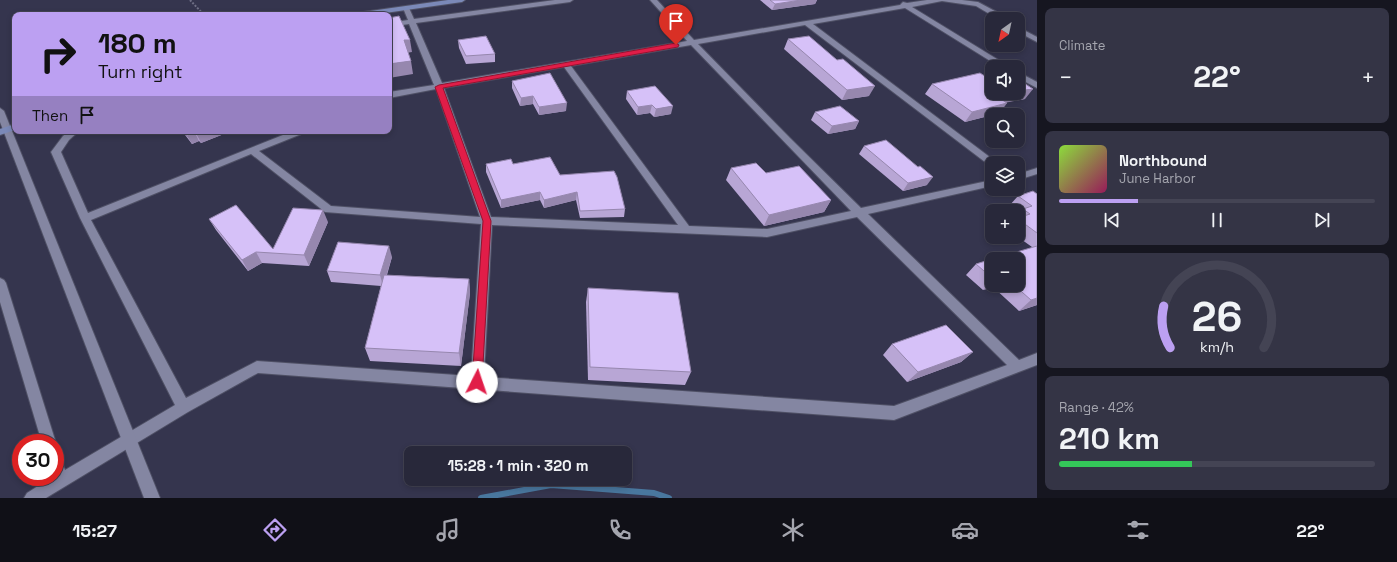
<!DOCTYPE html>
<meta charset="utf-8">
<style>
:root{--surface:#28283a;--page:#343445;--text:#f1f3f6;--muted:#a5a6af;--line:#444454;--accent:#bca0f2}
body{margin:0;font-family:"Space Grotesk",sans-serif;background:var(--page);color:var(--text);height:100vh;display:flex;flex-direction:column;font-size:15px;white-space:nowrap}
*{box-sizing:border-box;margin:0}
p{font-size:13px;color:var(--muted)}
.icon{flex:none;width:22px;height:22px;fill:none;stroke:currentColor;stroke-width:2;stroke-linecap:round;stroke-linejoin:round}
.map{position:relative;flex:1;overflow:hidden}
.details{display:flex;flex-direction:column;gap:8px;padding:8px;background:#161620;width:360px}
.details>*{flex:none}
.hud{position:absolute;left:12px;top:12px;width:380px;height:122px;border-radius:8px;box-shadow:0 2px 6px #0003,0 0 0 1px var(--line);background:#bca0f2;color:#111;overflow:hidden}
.needle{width:26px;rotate:213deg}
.buttons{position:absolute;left:985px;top:12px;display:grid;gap:8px}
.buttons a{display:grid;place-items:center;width:40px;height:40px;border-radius:8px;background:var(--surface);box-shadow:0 2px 6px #0003,0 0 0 1px var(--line);font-size:20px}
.speed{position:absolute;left:12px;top:434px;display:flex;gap:8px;font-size:20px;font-weight:700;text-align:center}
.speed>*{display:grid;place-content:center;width:52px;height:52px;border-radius:50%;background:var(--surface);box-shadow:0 2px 6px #0003,0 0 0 1px var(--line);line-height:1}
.speed .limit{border:6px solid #d22;background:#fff;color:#111}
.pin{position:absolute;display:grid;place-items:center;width:34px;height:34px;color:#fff;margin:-41px -17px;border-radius:50% 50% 50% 0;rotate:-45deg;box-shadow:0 0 4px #0007}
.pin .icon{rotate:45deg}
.me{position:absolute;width:44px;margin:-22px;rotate:4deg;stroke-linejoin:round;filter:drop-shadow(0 0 3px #0008)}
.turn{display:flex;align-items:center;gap:14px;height:84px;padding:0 20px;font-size:18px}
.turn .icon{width:52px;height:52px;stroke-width:2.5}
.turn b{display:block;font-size:28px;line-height:34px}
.then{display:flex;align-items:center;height:38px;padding:0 20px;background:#0003;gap:8px;font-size:15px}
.big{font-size:30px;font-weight:600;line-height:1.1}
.details .card{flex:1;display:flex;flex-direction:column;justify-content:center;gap:6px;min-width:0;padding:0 14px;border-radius:8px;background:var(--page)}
.details .dial{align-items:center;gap:0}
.dial svg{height:104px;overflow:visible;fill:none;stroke:var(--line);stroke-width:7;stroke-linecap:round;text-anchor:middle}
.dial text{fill:var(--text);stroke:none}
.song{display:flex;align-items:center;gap:12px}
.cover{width:48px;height:48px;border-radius:6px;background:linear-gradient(135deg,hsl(90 70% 55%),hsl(330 70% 35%))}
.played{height:4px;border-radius:2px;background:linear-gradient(90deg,var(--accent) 25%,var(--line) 25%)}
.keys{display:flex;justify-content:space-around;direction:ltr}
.heat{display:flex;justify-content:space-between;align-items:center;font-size:22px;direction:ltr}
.charge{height:6px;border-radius:3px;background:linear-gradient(90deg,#34c759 42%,var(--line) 0)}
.trip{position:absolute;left:404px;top:446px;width:228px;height:40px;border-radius:8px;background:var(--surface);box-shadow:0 2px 6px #0003,0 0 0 1px var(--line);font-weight:600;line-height:40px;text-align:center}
.menu{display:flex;height:64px;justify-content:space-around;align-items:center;background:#101017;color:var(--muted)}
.menu .icon{width:28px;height:28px}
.menu .selected{color:var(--accent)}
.menu b{font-size:18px;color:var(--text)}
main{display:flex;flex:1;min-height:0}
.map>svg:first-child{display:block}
</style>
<main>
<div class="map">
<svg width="1037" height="498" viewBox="0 0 1037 498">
<rect width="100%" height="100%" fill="#35354e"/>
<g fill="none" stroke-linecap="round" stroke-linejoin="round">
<!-- stream -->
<polyline stroke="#49779e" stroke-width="6" points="481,498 551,485 654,493 669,498"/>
<defs>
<g id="minor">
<path d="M555,0H573L570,2L416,23L442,83L687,41L650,0H657L694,40L900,5L903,2L907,3L927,0H962L978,2L1006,17L1007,19H998L976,6L942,1L912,7L1010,67H1000L905,8L813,24L995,161L997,163H992V166L989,165L805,25L698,44L790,138L861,208L992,180V186L868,214L1019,360L1037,353V365L894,420L258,373L188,412L46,498H24L27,493L52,477H55V455L60,457L65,470L175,405L80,218L51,152L63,136L69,131H79L69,140L61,152L88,213L293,131H306L304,133L259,151L331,206L480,217L436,89L389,98V92L434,85L409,24L389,27V23L408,20L403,8L406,6L409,8L414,19ZM691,45L851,211L767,229L689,226L571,66ZM564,67L678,225L491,217L444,88ZM251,154L325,212L481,224L471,376L257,361L186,398L91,220ZM857,217L1007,365L894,406L484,377L492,225L767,237Z"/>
<polygon points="1018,27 1037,37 1037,42 1018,32"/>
<polygon points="1018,72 1037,82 1037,88 1018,78"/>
<polygon points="1037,168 1037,174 1018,180 1018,174"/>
<polygon points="0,278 4,280 6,283 56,443 55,446 55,443 42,443 0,302"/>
</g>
<polygon id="tertiary" points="0,108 4,111 160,498 144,498 0,122"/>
<g id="secondary">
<polygon points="448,0 465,0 462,2 371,15 352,15 356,13"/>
<polygon points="15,124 15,130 0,135 0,129"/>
</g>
</defs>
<!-- minor casing -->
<use href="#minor" stroke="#4f5065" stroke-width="2"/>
<!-- tertiary casing -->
<use href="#tertiary" stroke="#4f5065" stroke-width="2"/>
<!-- secondary casing -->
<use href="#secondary" stroke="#4f5065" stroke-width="2"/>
<!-- path -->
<polyline stroke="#707086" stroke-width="2" stroke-dasharray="2 1.5" stroke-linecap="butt" points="190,0 204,15"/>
<!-- minor -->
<use href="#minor" fill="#8486a2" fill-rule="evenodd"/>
<!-- tertiary -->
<use href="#tertiary" fill="#8486a2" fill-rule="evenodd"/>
<!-- secondary -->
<use href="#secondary" fill="#7b89b8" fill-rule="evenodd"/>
</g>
<!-- wall -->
<g fill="#b8a6d5">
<polygon points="760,0 817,0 815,4 772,10"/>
<polygon points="788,39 837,60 869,96 842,100 784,49"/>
<polygon points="458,40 495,54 495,62 466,64 459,48"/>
<polygon points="991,80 1025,99 1006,102 1000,113 965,122 925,94 932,84"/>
<polygon points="512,81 566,111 539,115 533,104 520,106 512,88"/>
<polygon points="627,91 671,114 654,117 650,113 637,115 626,99"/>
<polygon points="815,112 859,121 855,129 828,134 811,120"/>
<polygon points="182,131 229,131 229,132 201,143 199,141 192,144"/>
<polygon points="864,146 927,185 903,191 859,154"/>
<polygon points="486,164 513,164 560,175 625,209 624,217 580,218 576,200 544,208 540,200 501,208 486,172"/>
<polygon points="731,168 766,173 831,200 824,212 764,226 726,180"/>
<polygon points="1037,194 1037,305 1019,311 993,287 983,290 966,275 976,264 992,259 992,285 1018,285 1032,247 1018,237 1018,214 1019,214 1018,213 1018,211 1015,211 1009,206 1018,196"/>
<polygon points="209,219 273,249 328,222 309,266 262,263 248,271 216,230"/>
<polygon points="392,257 387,275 469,279 470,293 461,366 370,361 365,348 381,286 331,282 327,271"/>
<polygon points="588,288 691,372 685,385 588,380 586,302"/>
<polygon points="892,344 973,352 961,362 907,382 883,355"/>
</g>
<!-- shaded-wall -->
<g fill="#9687ae">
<polygon points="801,0 817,0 815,4 772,10 775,4"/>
<polygon points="404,40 410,40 412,52 406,53"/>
<polygon points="411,61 413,74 389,78 389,64"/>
<polygon points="875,86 869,96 842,100 847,90"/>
<polygon points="1033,89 1025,99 989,106 996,96 1010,93 1018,93 1018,91"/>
<polygon points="533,96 533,104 520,106 521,98"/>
<polygon points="567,103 566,111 539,115 539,107"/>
<polygon points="1007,103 1000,113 965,122 972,112"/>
<polygon points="652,105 650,113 637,115 638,107"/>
<polygon points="673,106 671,114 654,117 656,109"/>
<polygon points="859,121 855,129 828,134 832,126"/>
<polygon points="208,131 229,131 229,132 201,143 197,135"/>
<polygon points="195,133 199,141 192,144 187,136"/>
<polygon points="933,177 927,185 903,191 908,183"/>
<polygon points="540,192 540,200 501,208 501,200"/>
<polygon points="577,192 576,200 544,208 544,200"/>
<polygon points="831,200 824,212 764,226 769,215"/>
<polygon points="323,210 328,222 309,266 304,255"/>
<polygon points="389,246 392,257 383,286 380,275"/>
<polygon points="256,252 262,263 248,271 242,260"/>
<polygon points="469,279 470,293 461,366 459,353"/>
<polygon points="992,281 992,285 995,285 993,287 983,290"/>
<polygon points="1037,298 1037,305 1019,311 1031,300"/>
<polygon points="973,352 961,362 907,382 918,372"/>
</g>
<!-- building -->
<g fill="#d6c1f8" stroke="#9687ae">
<polygon points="770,0 801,0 775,4"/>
<polygon points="399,16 410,40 404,40 411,61 389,64 389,18"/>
<polygon points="486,36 495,54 466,56 458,40"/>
<polygon points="809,36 837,60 843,59 875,86 847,90 788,39"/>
<polygon points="550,73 567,103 539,107 533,96 521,98 512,81"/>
<polygon points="980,73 991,80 992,80 992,93 1010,93 996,96 1007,103 972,112 932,84"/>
<polygon points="1018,79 1033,89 1018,91"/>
<polygon points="655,86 673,106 656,109 652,105 638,107 627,91"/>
<polygon points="840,106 859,121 832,126 815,112"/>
<polygon points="183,131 208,131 197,135 195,133 187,136"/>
<polygon points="886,140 918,167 920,166 933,177 908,183 864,146"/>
<polygon points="550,157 560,175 614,171 617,177 625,209 580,211 577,192 544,200 540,192 501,200 486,164 511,159 513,164"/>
<polygon points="756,163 766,173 799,166 831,200 769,215 731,168"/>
<polygon points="1033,191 1037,194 1037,233 1018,219 1018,218 1030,214 1023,209 1032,206 1018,196"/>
<polygon points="236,205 273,249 293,208 323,210 304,255 256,252 242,260 209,219"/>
<polygon points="338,242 389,246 380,275 327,271"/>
<polygon points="1037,246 1037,298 1031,300 1014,285 1018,285 1018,259 993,259"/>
<polygon points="992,259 992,278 976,264"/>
<polygon points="384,275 469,279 459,353 365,348"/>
<polygon points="588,288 678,293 691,372 590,367"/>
<polygon points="946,325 973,352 918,372 892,344"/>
</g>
<!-- route -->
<polygon fill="#e11d48" stroke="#92132f" points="676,43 679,45 678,47 443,88 491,221 482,382 481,386 477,387 473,386 472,382 483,221 435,87 439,85"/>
</svg>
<div class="buttons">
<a><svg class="needle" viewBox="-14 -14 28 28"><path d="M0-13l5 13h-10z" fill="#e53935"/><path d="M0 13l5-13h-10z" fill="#a5a6af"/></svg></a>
<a><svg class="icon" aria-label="sound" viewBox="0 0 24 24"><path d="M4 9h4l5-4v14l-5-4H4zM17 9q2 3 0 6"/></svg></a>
<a><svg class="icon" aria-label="search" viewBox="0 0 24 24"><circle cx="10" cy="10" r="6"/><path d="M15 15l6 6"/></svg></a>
<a><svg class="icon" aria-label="layers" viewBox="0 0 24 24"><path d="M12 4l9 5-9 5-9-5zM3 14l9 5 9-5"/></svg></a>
<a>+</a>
<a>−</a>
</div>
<div class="speed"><div class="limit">30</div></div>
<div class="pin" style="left:676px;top:45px;background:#d93025"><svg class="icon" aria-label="arrive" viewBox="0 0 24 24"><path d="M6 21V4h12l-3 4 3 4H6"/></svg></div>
<svg class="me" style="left:477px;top:382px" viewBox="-20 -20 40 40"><circle r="19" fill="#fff"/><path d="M0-13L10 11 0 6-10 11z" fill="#e11d48"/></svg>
<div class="trip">15:28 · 1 min · 320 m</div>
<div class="hud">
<div class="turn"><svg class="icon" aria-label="right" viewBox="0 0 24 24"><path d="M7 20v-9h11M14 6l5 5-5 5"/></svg><div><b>180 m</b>Turn right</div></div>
<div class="then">Then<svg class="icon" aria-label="arrive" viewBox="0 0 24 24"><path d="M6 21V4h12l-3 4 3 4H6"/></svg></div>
</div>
</div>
<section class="details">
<div class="card"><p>Climate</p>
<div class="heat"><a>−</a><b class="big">22°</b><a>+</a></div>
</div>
<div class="card">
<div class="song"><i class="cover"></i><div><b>Northbound</b><p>June Harbor</p></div></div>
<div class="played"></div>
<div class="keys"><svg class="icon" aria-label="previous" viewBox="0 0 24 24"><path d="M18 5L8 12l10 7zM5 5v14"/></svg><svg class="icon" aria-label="pause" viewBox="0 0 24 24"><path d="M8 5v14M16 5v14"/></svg><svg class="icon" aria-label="next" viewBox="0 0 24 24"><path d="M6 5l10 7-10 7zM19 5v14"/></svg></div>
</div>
<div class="card dial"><svg viewBox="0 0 100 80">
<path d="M14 69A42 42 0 1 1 86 69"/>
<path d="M14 69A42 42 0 0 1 9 37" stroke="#bca0f2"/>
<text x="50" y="56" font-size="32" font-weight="700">26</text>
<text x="50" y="72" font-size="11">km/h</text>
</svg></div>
<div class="card"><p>Range · 42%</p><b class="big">210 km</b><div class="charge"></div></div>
</section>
</main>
<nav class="menu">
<b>15:27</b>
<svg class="icon selected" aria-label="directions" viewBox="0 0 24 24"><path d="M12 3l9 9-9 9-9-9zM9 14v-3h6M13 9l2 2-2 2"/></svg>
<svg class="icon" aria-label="music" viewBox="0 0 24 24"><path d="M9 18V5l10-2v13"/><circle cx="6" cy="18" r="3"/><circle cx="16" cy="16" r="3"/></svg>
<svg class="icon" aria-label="phone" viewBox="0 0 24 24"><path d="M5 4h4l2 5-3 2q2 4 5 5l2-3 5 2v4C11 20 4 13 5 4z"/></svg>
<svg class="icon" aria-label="climate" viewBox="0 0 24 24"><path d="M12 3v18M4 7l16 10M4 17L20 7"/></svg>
<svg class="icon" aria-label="car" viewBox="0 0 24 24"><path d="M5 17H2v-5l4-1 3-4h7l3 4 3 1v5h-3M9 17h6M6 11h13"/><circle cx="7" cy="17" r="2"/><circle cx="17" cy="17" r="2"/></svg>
<svg class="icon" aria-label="filters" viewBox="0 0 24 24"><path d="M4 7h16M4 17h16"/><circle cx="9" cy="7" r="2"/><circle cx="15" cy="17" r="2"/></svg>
<b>22°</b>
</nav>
